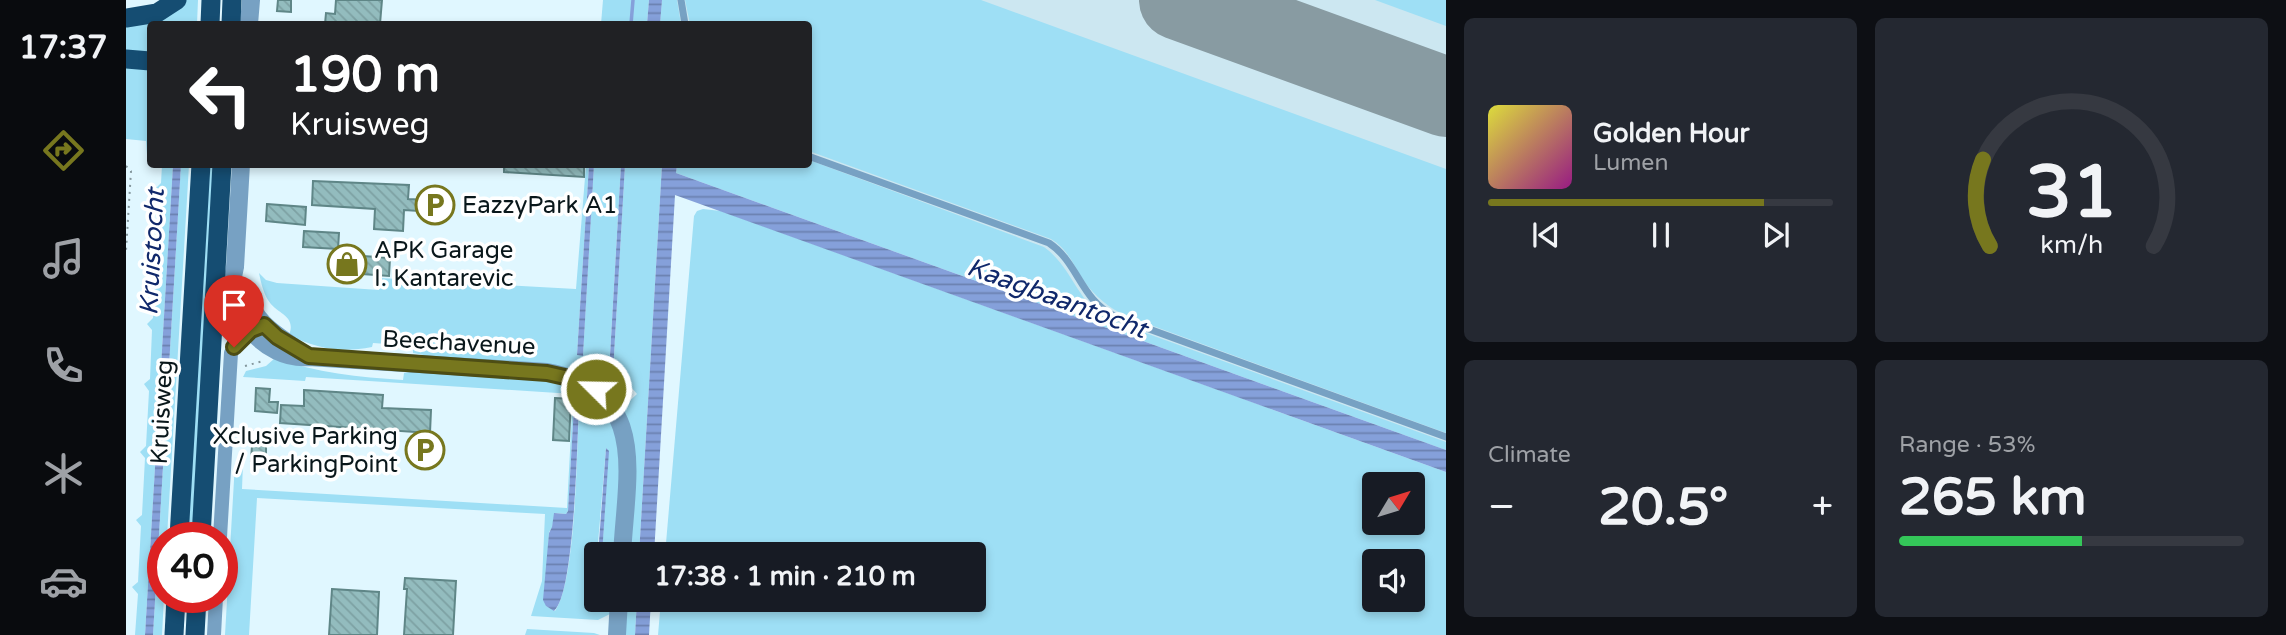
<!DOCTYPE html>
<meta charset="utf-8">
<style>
:root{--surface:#171b24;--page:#242831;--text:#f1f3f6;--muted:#9ea1a6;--line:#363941;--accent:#77771e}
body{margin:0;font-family:"Varela Round",sans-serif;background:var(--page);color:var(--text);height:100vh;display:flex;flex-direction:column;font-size:26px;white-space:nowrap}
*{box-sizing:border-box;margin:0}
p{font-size:23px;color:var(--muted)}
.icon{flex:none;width:38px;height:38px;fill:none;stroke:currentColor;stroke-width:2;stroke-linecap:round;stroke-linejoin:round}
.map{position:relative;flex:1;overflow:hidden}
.drawer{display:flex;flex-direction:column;gap:18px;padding:18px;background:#0d0f14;width:840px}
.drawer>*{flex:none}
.top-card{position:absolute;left:21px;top:21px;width:665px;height:147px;border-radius:7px;box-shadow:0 4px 10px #0003;background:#202124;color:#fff;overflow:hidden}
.needle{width:46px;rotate:52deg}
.controls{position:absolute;left:1236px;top:472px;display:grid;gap:14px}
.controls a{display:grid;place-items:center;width:63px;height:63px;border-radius:7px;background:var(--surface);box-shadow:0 4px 10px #0003;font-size:35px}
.speed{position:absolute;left:21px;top:522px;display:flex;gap:14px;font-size:35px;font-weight:700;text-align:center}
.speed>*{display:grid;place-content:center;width:91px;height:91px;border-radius:50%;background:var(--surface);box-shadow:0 4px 10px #0003;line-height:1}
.speed .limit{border:10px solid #d22;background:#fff;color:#111}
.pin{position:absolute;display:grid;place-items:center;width:60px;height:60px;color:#fff;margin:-72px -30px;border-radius:50% 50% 50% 0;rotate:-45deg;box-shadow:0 0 7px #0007}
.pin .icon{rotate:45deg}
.me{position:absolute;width:77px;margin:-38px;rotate:293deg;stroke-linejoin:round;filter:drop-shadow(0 0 5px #0008)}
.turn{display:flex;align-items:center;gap:24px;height:147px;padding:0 28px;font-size:32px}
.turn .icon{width:91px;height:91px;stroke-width:2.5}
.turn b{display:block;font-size:49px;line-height:60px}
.big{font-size:52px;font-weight:700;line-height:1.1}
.drawer .tile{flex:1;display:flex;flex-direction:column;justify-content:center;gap:10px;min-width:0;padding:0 24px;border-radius:10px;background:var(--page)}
.drawer .dial{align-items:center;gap:0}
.dial svg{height:182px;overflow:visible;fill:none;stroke:var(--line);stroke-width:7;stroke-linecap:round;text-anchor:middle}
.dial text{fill:var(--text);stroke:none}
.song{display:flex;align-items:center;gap:21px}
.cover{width:84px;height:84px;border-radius:10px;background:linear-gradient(135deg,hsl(60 70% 55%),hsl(310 70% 35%))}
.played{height:7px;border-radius:4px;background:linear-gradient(90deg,var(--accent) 80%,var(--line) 80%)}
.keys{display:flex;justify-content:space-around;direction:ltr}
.heat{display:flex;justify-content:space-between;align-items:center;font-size:38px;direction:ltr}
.charge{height:10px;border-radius:5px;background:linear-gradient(90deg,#34c759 53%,var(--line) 0)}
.drawer .tiles{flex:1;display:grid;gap:18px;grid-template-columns:repeat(2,1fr)}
.trip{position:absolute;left:458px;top:542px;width:402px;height:70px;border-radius:7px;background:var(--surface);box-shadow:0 4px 10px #0003;font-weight:700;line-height:70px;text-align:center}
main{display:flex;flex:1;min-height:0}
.menu{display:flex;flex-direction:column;width:126px;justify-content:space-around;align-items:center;background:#090b0e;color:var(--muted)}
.menu .icon{width:49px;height:49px}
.menu .selected{color:var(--accent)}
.menu b{font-size:32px;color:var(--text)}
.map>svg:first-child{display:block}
</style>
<main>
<nav class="menu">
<b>17:37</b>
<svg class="icon selected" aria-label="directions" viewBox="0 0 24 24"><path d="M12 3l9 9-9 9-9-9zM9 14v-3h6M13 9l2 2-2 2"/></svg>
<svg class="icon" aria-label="music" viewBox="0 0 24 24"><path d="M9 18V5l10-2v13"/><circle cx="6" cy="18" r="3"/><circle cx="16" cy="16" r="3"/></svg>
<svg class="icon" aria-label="phone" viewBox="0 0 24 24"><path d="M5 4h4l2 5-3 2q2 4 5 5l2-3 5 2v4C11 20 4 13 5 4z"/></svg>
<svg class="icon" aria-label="climate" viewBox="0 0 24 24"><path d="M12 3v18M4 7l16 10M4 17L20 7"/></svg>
<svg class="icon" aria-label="car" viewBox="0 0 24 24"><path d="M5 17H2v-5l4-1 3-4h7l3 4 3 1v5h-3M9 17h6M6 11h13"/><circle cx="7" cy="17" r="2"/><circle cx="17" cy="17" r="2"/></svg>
</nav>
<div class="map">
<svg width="1320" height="635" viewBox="0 0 1320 635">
<defs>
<pattern id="water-rules" width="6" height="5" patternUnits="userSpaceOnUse" patternTransform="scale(1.75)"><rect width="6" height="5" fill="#85a0da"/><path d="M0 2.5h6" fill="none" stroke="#6b81b0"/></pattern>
<pattern id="building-back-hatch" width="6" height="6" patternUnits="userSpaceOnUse" patternTransform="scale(1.75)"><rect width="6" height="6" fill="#93bcbe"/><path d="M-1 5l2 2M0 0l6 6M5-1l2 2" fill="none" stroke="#7da1a3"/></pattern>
</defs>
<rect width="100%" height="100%" fill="#e0f7ff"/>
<!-- built -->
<polygon fill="#cce7f1" points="532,0 1320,0 1320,450 551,165 682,164 682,24 531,24"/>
<!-- grass -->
<g fill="#9edff5" fill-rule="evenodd">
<polygon points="57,0 72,0 71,24 24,24 24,57 0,56 0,22"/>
<polygon points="477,0 523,0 521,24 475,24"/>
<polygon points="536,0 551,0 555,24 534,24"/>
<path d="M559,0H855L1320,169V433L1000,316C984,308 969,297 958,281C947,265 943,250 925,239L683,151L682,24H564Z"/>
<polygon points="1249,0 1320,0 1320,26"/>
<polygon points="0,63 24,64 24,152 21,155 20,141 0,139"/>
<path d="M683,160L918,247C946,267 951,302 981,319L1320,442V450L550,173L551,165L682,164Z"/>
<polygon points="36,165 47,165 19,635 9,635 12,594 6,587 12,582 15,526 10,520 16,515 19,458 14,452 20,446 23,391 18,384 24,379 26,330 21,324 27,318 30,263 25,256 31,251 34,195 29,189 35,183"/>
<polygon points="55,165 63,165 41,537 37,537 38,597 36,635 27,635"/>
<polygon points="82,165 87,165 66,537 60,537"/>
<path d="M460,165H463L451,355H457L468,165H495L483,372L487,373L499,165H536L513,555H502L506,435L497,407L511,394L505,387L491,398L478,385L452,371L435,367L324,360L287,353V349L261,348V344L247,343L246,347C215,353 192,349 163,335C171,315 150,314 142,300C137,292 135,282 133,273L140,280L151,283L253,290L254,278L450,289Z"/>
<path d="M577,209L595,211L1320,472V635H532L535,600H849V555H539L568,216L571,211ZM1248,485H1286V523H1248ZM1248,562H1286V600H1248Z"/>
<path d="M149,358C190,373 233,377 277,380L278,373L292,371C317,373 342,375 367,376C412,379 479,381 490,437C497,476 491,516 489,555H476L482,451L480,448L471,555L469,612H473V600H487L486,613L472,620L405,616L416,581L419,514L131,498L123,635H99L109,463H117L116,489L441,508L447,394L180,377L179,381L117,377L120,371L140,366ZM448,406H453C451,448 450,582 429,611L420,606L423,532L426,528L429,513L440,514L442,511Z"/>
<polygon points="499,600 511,600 509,635 497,635"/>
<polygon points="401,629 468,633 474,635 399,635"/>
</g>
<!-- water -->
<g fill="url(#water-rules)">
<polygon points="523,0 536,0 534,24 521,24"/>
<polygon points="47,165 55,165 27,635 19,635"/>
<polygon points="463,165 468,165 457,356 451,355"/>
<polygon points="495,165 499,165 487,373 483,373"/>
<polygon points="536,165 551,165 550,173 1320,450 1320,472 549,195 528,555 513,555"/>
<path d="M448,406H453C451,440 449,593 428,611L420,606L417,600L423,533L426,527L428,513L440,514L442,511Z"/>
<polygon points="480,448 483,451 476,555 472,555"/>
<polygon points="511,600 525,600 523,635 509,635"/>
</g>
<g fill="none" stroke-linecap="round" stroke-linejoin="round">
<!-- stream -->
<polyline stroke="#85a0da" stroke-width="3.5" points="505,24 507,0"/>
<!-- taxiway -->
<polyline stroke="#889ba2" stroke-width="32" points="1056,0 1068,6"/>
<!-- runway -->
<polyline stroke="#889ba2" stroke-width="80" points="1053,0 1320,97"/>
</g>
<!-- building -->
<g fill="url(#building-back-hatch)" stroke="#5f8687" stroke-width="2">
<polygon points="152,0 165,0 165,12 151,11"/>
<polygon points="210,0 256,0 254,24 199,24 200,13 209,14"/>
<polygon points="378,164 458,164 458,177 378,172"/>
<polygon points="187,181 283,185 282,199 325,201 324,213 278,210 277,231 248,229 249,209 186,205"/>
<polygon points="141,204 180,207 179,225 140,221"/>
<polygon points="178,231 213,233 212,249 177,247"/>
<polygon points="223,255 264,258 263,276 222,273"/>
<polygon points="130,388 144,389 143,402 152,402 151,413 129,411"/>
<polygon points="178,390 257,395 256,408 305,410 304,433 154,423 155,405 178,406"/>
<polygon points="429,398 445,399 443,441 427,440"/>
<polygon points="126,445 140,446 140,462 125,461"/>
<polygon points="279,578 330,581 327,635 278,635 281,589 278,589"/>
<polygon points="206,589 253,592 251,635 203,635"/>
</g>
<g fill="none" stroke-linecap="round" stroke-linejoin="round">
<!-- path -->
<g stroke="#84979d" stroke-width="2" stroke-dasharray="2 5" stroke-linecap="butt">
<polyline points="0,166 5,171 0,251"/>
<polyline points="119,366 137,361"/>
<polyline points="99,586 101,546"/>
</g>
<!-- service -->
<g stroke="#77a1c3" stroke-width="7">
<polyline points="555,0 559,24"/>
<path d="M682,156L923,243C953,263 954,300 990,317L1320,437"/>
<polyline points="100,432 154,435"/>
</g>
<!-- minor -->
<g stroke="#77a1c3" stroke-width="14">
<path d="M94,537L105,353C110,342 120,332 132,327"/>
<polyline points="88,635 90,597"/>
</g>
<!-- tertiary -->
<g stroke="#77a1c3" stroke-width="18">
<polyline points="123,24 125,0"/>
<path d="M115,164L109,267C97,311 138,361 183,357L421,372C525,391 500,475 496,555"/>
<path d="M118,288C128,324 149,334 177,353"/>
<polyline points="491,635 493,600"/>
</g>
<!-- trunk -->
<g stroke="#154d72" stroke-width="19">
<polyline points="0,18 31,13 51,0"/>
<polyline points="84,24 85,0"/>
<polyline points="105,24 106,0"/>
<polyline points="0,59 24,61"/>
<polyline points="53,537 75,164"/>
<polyline points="75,537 96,164"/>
<polyline points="48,635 50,597"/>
<polyline points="69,635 71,597"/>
</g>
</g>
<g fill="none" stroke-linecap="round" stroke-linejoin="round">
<defs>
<polyline id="route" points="108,347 125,330 138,325 151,337 183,356 421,373 452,380 470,389"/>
</defs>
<!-- route casing -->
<use href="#route" stroke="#4d4d14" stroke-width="18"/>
<!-- route -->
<use href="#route" stroke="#77771e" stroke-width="12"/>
</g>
<!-- icons -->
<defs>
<symbol id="parking-ring" viewBox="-11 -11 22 22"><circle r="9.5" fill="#fff" stroke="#77771e" stroke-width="1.5"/><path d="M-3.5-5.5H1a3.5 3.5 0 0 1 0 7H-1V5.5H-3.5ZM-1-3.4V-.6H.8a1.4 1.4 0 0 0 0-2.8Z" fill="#77771e"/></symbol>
<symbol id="shop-ring" viewBox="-11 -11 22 22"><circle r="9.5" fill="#fff" stroke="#77771e" stroke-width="1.5"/><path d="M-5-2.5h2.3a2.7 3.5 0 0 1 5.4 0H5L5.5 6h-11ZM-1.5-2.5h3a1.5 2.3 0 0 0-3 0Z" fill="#77771e"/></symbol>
</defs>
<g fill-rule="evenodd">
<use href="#parking-ring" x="287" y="183" width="44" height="44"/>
<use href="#shop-ring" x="199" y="242" width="44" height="44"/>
<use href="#parking-ring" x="277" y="428" width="44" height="44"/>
</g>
<g text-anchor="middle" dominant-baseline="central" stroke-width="7" stroke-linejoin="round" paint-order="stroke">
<!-- poi labels -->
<g font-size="24" fill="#09171b" stroke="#fff" text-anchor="start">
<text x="336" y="205">EazzyPark A1</text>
<text x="248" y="250">APK Garage<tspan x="248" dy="28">I. Kantarevic</tspan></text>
<text x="272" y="436" text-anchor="end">Xclusive Parking<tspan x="272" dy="28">/ ParkingPoint</tspan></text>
</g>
<!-- street labels -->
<g font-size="24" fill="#09171b" stroke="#fff">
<text transform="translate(333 343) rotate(3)">Beechavenue</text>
<text transform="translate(36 412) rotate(-87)">Kruisweg</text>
</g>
<!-- water labels -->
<g font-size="26" font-style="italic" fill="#10286b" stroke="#fff">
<text transform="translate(26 252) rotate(-87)">Kruistocht</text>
<text transform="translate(931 298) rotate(20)">Kaagbaantocht</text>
</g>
</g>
</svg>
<div class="controls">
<a><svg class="needle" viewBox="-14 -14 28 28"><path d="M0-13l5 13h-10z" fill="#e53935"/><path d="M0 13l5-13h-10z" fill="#9ea1a6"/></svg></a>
<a><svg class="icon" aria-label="sound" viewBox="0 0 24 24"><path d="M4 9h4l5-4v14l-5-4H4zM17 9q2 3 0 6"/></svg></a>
</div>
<div class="speed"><div class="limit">40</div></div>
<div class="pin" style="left:108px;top:347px;background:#d93025"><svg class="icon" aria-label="arrive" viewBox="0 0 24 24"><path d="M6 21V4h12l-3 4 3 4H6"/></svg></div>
<svg class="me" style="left:470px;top:389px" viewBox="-20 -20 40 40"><circle r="17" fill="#77771e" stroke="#fff" stroke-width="3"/><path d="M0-11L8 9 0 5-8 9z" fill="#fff"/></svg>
<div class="trip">17:38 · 1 min · 210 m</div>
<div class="top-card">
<div class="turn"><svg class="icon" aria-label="left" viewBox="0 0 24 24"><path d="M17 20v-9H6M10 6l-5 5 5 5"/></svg><div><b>190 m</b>Kruisweg</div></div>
</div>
</div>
<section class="drawer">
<div class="tiles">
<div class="tile">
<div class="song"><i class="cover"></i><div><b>Golden Hour</b><p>Lumen</p></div></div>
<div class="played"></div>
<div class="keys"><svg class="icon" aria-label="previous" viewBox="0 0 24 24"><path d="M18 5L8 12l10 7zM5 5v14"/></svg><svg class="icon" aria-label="pause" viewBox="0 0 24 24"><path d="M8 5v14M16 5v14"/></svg><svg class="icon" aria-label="next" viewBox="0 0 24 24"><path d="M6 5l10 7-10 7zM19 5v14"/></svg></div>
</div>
<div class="tile dial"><svg viewBox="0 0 100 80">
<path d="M14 69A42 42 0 1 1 86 69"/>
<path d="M14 69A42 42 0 0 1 11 31" stroke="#77771e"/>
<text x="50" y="56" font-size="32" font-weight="700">31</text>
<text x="50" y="72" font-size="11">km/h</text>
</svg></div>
<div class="tile"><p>Climate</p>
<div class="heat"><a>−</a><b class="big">20.5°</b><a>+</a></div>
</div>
<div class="tile"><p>Range · 53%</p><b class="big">265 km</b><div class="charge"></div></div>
</div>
</section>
</main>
